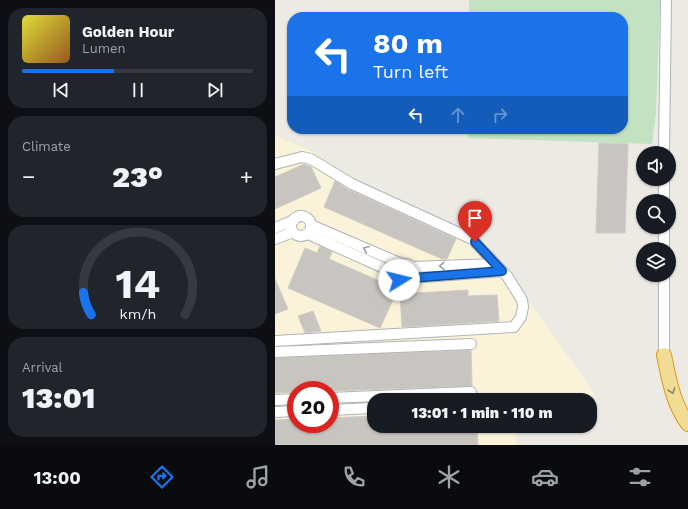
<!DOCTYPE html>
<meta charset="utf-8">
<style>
:root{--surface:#171b24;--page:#20242c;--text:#f1f3f6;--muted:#9ea1a6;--line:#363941;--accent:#1a73e8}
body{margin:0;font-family:"Work Sans",sans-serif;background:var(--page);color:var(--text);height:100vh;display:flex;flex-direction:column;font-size:15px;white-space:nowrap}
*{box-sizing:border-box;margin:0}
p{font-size:13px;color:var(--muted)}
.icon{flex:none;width:22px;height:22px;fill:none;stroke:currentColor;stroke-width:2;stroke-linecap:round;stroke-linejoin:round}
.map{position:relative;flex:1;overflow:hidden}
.panel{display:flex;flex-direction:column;gap:8px;padding:8px;background:#0d0f14;width:275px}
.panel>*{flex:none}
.top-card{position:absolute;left:12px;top:12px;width:341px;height:122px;border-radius:16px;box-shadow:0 1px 3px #0004;background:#1a73e8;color:#fff;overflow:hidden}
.tools{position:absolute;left:361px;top:146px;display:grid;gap:8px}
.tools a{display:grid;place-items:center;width:40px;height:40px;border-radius:50%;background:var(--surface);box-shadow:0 1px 3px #0004;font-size:20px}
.speed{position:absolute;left:12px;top:381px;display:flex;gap:8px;font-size:20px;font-weight:700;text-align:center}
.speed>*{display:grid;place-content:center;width:52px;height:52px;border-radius:50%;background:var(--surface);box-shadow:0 1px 3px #0004;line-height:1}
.speed .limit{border:6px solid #d22;background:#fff;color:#111}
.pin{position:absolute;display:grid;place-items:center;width:34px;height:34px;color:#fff;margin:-41px -17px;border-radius:50% 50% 50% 0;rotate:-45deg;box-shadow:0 0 4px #0007}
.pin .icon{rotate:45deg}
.me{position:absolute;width:44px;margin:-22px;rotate:81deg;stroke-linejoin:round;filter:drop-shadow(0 0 3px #0008)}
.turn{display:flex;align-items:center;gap:14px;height:84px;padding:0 20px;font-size:18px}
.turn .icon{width:52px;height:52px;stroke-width:2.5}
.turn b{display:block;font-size:28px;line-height:34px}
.lanes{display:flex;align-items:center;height:38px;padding:0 20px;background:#0003;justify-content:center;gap:20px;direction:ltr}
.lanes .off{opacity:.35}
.big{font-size:30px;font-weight:800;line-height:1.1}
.panel .tile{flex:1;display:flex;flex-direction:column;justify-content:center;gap:6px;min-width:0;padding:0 14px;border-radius:16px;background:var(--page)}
.panel .dial{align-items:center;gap:0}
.dial svg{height:104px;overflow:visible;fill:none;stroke:var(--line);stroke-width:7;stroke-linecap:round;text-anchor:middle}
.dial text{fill:var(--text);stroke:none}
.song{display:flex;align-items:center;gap:12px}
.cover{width:48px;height:48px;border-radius:6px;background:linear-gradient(135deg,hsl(60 70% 55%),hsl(30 70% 35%))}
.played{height:4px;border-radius:2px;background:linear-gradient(90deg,var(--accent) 40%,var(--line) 40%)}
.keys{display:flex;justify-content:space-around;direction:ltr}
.heat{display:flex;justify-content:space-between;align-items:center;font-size:22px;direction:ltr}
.trip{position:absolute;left:92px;top:393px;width:230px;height:40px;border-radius:16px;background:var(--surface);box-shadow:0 1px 3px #0004;font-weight:800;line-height:40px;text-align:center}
.tab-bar{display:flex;height:64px;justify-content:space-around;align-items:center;background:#090b0e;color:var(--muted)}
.tab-bar .icon{width:28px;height:28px}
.tab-bar .active{color:var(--accent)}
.tab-bar b{font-size:18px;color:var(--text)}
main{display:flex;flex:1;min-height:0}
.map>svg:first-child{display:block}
</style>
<main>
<section class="panel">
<div class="tile">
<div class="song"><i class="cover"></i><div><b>Golden Hour</b><p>Lumen</p></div></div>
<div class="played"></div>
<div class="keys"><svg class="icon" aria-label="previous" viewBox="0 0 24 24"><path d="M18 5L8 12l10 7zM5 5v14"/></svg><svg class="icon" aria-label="pause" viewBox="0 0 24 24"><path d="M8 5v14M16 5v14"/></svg><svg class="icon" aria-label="next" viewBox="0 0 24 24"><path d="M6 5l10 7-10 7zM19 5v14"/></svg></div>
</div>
<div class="tile"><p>Climate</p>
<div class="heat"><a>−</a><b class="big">23°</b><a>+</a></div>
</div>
<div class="tile dial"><svg viewBox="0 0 100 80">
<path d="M14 69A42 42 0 1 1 86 69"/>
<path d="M14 69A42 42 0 0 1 8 52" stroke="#1a73e8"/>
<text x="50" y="56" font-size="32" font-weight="700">14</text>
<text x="50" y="72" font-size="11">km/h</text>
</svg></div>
<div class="tile"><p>Arrival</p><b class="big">13:01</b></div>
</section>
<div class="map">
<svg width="413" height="445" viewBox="0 0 413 445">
<rect width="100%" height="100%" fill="#eceae3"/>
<!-- commercial -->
<path fill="#faf3da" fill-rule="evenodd" d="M0,135L38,152L85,182L201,235L211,244L274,329L321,396H237V400H99V426H240L242,445H0ZM21,390H55V424H21Z"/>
<!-- green -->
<polygon fill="#c2e2c2" points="194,0 385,0 381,113 377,144 193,138 193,129 348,129 348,17 194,17"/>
<!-- building -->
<g fill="#c8c5c0" stroke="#d0ccc2">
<polygon points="324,143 353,144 350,233 321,233"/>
<polygon points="29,164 36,167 46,188 0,209 0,177"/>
<polygon points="60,181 74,190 181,239 172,259 167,259 49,207"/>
<polygon points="45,246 57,252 54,259 123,289 105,328 13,288 30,248 42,253"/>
<polygon points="0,279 13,309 0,314"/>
<polygon points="193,290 193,296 222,295 224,321 127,327 125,294"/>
<polygon points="38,311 46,331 30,333 23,316"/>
<polygon points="196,350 197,386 55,391 21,390 21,392 0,393 0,358"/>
<polygon points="99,416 99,426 202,426 203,445 0,445 0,420 21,419 21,424 55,424 55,418"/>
</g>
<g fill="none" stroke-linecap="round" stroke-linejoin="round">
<defs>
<g id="minor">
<polyline points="389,153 391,0"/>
<polyline points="0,164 27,157 36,159 77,184 197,239 232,276 247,300 248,307 246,317 239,327 0,341"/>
<polyline points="389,179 389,201"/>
<circle cx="26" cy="226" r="10"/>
<polyline points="36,225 127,264"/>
<polyline points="389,227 389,249"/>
<polyline points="0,228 19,220"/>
<polyline points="33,234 120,273"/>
<polyline points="0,239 18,232"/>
<circle cx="130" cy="273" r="9"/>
<polyline points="137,267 220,264"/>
<polyline points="389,275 389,355"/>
<polyline points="137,278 227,271"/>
<polyline points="0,352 196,344"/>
<polyline points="55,398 196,392 196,400"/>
<polyline points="0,400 21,399"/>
<polyline points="55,410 99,408"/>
<polyline points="0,412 21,411"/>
</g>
<path id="highway" d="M389,355C394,379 398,404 413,424"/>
</defs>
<!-- minor casing -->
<use href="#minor" stroke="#b0b3b7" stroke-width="12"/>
<!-- highway casing -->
<use href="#highway" stroke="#da9e16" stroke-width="16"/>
<!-- minor -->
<use href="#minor" stroke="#fff" stroke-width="10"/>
<!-- highway -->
<use href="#highway" stroke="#f2db94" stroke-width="14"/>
</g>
<!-- one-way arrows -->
<defs><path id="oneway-chevron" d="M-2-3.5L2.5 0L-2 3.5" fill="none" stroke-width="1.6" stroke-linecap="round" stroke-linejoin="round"/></defs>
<g stroke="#9d9ea1">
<use href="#oneway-chevron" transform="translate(91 249) rotate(-157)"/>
<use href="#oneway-chevron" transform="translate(167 266) rotate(178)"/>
</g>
<use stroke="#888471" href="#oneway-chevron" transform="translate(397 391) rotate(71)"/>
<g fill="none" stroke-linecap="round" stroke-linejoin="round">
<defs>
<polyline id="route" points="124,280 130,282 137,278 227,271 200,242"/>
</defs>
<!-- route casing -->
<use href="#route" stroke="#114b97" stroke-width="10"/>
<!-- route -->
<use href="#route" stroke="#1a73e8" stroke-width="7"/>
</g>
</svg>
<div class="tools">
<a><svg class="icon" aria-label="sound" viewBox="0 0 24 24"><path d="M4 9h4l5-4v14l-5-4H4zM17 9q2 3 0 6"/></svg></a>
<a><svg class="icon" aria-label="search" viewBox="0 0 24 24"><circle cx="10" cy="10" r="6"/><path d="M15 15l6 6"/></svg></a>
<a><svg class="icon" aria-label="layers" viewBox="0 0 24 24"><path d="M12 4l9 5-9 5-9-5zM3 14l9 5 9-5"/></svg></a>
</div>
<div class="speed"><div class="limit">20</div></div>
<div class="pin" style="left:200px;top:242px;background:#d93025"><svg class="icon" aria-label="arrive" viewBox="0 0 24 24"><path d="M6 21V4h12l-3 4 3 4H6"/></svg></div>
<svg class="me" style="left:124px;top:280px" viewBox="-20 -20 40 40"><circle r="19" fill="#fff"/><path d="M0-13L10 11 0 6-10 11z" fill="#1a73e8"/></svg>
<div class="trip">13:01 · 1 min · 110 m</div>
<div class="top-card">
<div class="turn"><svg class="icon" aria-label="left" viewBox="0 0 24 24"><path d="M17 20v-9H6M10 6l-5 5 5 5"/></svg><div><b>80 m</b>Turn left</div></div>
<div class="lanes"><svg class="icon" aria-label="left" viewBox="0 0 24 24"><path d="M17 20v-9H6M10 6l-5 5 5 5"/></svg><svg class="icon off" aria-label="ahead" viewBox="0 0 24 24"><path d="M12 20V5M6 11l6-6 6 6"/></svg><svg class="icon off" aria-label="right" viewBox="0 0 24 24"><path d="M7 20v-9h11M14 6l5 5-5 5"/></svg></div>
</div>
</div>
</main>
<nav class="tab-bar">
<b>13:00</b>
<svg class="icon active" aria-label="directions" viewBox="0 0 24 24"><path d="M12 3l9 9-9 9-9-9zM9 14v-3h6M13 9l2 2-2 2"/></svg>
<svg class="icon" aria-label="music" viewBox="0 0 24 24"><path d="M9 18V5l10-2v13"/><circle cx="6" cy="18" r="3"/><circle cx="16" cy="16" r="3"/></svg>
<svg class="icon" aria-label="phone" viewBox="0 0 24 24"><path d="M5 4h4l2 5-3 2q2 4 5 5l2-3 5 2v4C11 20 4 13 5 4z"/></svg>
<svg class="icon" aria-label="climate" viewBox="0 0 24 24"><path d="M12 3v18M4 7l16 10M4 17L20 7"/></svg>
<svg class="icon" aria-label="car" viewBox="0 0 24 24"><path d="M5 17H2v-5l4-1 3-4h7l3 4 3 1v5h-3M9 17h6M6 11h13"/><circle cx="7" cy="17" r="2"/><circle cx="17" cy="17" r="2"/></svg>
<svg class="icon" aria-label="filters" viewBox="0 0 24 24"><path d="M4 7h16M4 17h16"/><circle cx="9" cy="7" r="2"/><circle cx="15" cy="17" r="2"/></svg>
</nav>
